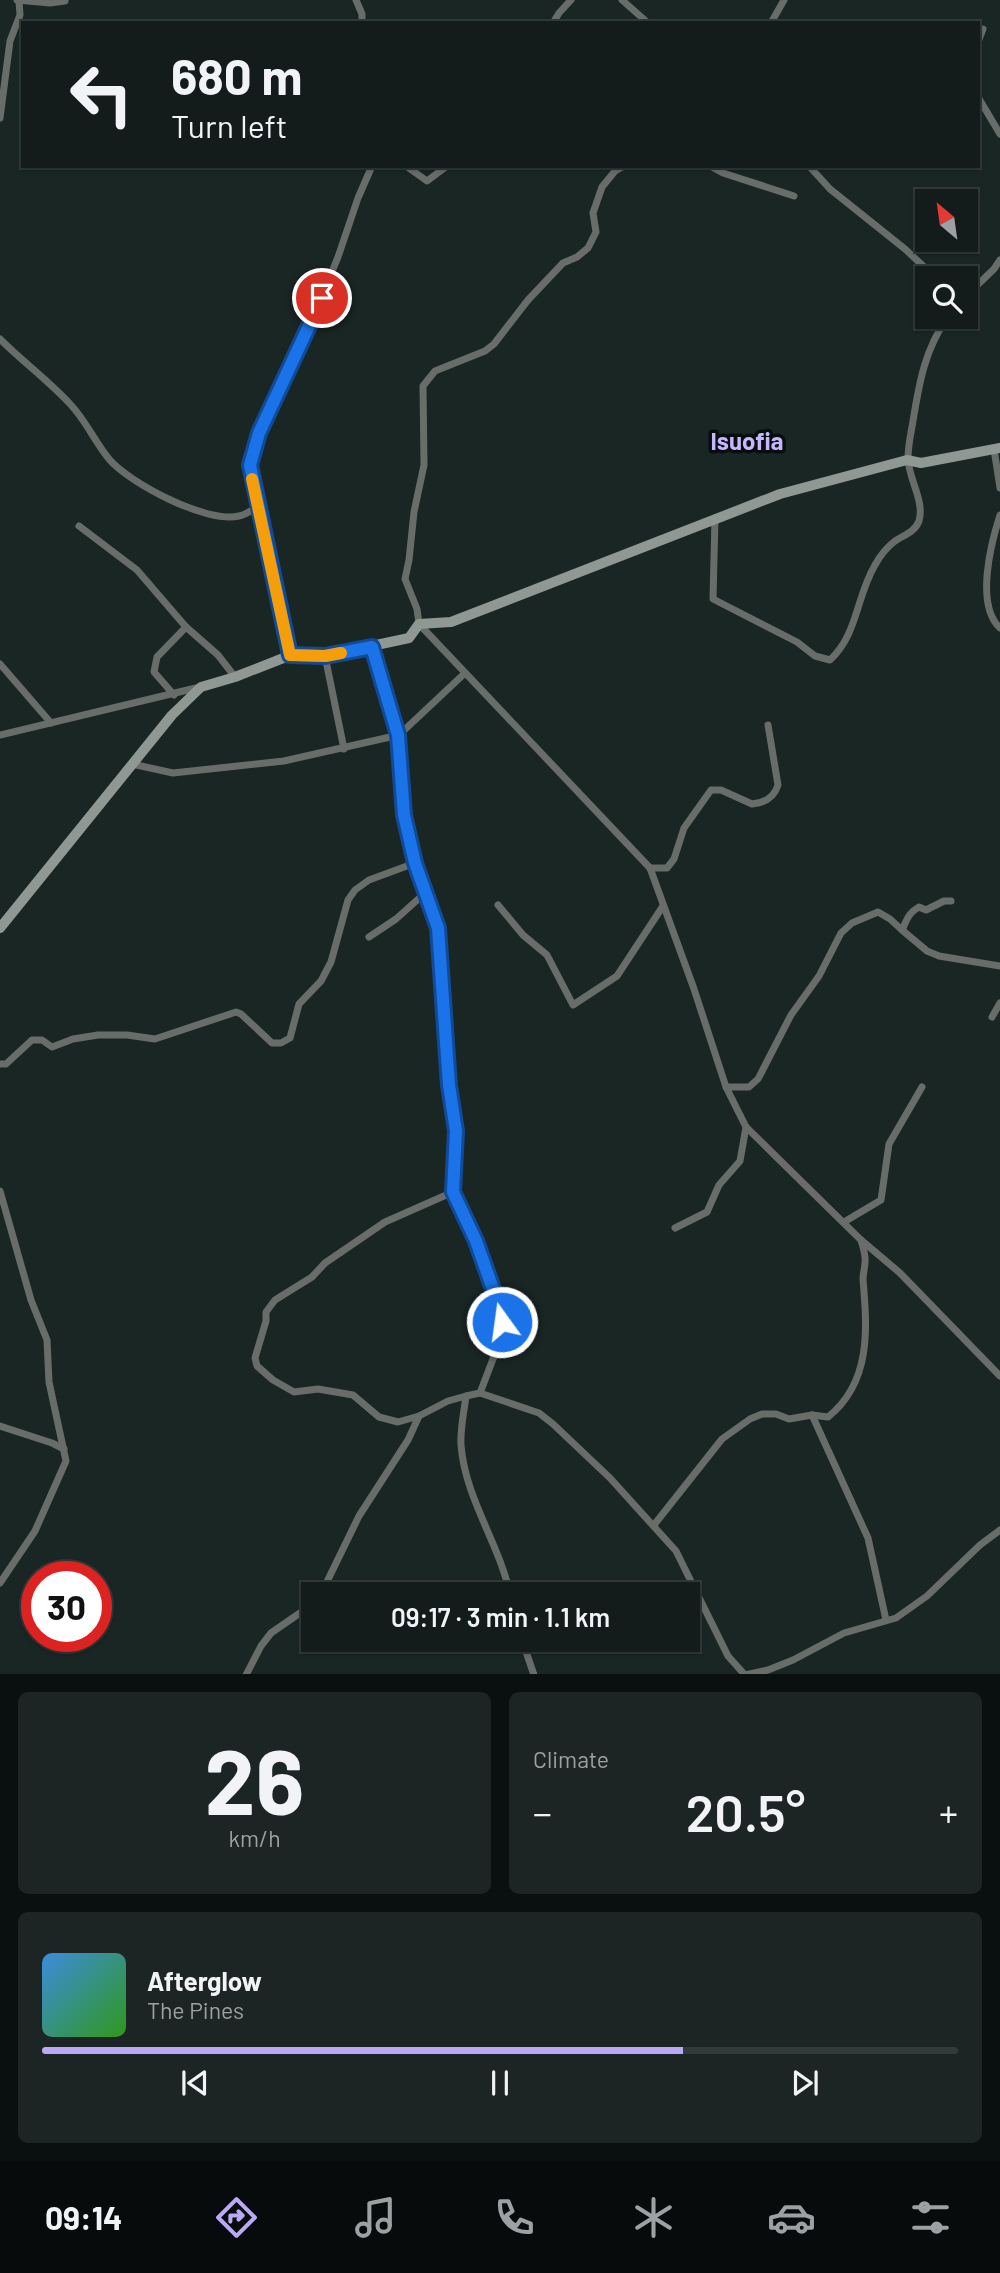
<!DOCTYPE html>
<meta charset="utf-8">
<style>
:root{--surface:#131c1b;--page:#1c2524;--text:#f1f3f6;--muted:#9da1a3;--line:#323a3a;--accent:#baaaf6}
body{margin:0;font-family:Barlow,sans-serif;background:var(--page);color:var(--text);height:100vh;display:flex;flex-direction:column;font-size:26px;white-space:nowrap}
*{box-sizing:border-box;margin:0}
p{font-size:23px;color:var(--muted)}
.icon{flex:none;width:38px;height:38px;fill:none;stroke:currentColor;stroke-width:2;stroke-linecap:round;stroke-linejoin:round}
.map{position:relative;height:1674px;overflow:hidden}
.panel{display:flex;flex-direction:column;gap:18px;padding:18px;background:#0a0f0f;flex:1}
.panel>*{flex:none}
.top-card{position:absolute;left:21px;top:21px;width:959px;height:147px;border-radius:0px;box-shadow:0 2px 5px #0004,0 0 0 2px var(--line);background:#131c1b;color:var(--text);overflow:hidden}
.needle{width:46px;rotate:331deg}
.tools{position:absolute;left:915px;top:189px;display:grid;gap:14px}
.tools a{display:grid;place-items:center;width:63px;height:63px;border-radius:0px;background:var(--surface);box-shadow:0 2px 5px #0004,0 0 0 2px var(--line);font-size:35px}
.speed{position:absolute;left:21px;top:1561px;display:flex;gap:14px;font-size:35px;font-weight:700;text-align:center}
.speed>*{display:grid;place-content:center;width:91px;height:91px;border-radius:50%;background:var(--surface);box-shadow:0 2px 5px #0004,0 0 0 2px var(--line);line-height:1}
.speed .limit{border:10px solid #d22;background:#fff;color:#111}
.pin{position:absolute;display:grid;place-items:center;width:60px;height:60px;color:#fff;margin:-30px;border:4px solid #fff;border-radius:50%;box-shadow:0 2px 7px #0007}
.me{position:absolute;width:77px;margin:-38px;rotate:346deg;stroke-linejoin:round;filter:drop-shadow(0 0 5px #0008)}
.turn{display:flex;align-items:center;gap:24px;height:147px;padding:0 35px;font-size:32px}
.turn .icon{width:91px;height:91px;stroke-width:2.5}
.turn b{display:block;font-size:49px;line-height:60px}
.big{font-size:52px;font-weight:600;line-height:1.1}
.panel .card{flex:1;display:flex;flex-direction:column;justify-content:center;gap:10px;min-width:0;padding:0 24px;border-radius:10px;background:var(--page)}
.panel .dial{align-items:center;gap:0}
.dial b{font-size:91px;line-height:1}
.song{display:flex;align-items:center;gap:21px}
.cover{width:84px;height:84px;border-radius:10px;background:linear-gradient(135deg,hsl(210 70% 55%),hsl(110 70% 35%))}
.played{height:7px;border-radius:4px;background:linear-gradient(90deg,var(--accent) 70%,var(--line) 70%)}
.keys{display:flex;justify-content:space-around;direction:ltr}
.heat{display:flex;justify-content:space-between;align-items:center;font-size:38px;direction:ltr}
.panel .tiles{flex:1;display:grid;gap:18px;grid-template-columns:1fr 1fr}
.card:last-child{grid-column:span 2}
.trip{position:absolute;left:301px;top:1582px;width:399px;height:70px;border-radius:0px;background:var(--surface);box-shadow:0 2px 5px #0004,0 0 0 2px var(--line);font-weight:600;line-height:70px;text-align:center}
.menu{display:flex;height:112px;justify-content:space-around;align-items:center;background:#080b0b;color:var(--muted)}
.menu .icon{width:49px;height:49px}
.menu .selected{color:var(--accent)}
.menu b{font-size:32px;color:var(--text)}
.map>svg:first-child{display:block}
</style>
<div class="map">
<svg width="1000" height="1675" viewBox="0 0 1000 1675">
<rect width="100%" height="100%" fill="#192624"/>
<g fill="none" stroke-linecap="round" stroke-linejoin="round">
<!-- street -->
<g stroke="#686d6a" stroke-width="7">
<polyline points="17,0 50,3 65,1"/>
<polyline points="356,0 362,14 362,23"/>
<polyline points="622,0 648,23"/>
<polyline points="553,23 559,13 571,0"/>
<polyline points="771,23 784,0"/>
<polyline points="978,42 983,29"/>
<polyline points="978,97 1000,134"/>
<polyline points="0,118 10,41 20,15 19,1"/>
<polyline points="406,166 427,181 447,166"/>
<polyline points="624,166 615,171 602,187 593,213 596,232 588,248 577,257 563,263 528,300 494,344 485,351 435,371 423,386 424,465 414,512 409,560 405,579 417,609 419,624 650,868 694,989 726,1087 746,1127 861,1240 900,1273 1000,1376"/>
<polyline points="710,166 723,173 794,196"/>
<polyline points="809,166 830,189 905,249 936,278"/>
<polyline points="966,296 994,269 1000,260"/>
<path d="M0,339C23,362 49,381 71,405C86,421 95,442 109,459C129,483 207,524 239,516C246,515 253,509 259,506"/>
<polyline points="994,449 1000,488"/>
<path d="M1000,515C991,543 975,605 1000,628"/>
<path d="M715,518L713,599L797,642L815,656L830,660C858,634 856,597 875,565C880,556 887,547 895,541C904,535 915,532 919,521C925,501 908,478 908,458C908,446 911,433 913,421C919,384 925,348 948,317"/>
<polyline points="79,526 137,570 186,627 218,655 235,677"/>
<path d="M372,647L399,735L404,815L415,863L438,928L449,1085L456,1131L453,1192L476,1241L498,1303L502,1322L501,1338L480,1393L466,1396C464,1412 460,1429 461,1445C465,1498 499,1543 510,1594"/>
<polyline points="291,655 249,465 259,433 313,318 338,257 358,198 372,166"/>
<polyline points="325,656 344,749"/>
<polyline points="0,664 51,723"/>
<polyline points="174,695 154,672 157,657 186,627"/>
<polyline points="0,735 200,687"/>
<polyline points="132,764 173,773 284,761 399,735 465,673"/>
<path d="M650,868H667L674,859L684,828L711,790H721L752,804C764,803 774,798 778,785L768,725"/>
<polyline points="498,905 523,935 547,955 573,1005 617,976 663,906"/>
<polyline points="902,930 927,951 939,956 1000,966"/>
<polyline points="369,937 396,919 425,893"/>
<polyline points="992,1017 1000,1003"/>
<polyline points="0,1064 6,1064 32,1040 42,1040 52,1047 73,1039 98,1035 127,1035 155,1039 236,1012 241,1014 272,1043 281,1043 290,1038 299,1004 321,981 331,962 348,900 355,890 369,880 415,863"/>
<path d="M726,1087H749L758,1079L791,1015L819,976L841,933L852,923L878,912L890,919L902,930C907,920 908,913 919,907L926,910L944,901H951"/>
<polyline points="0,1191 31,1300 47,1340 49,1382 66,1461 35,1531 0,1583"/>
<polyline points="844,1222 881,1200 889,1144 922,1087"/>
<polyline points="675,1228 707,1212 719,1185 740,1161 746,1127"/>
<polyline points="480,1393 539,1413 553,1424 610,1478 676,1551 728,1656 745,1675"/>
<polyline points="812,1415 868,1538 886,1620"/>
<polyline points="419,1416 398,1422 379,1417 353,1395 318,1389 294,1392 273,1380 257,1366 255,1358 266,1321 266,1312 275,1300 312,1277 325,1263 385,1222 453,1192"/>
<polyline points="0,1426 52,1443 64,1449"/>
<path d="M654,1525L722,1439L750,1419L762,1414H776L789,1419L812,1415L828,1417C872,1382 867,1327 863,1279C863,1273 865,1268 865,1262C866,1255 863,1247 861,1240"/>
<polyline points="321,1594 359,1516 408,1440 419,1416 448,1401 466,1396"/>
<polyline points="522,1640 534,1675"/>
<polyline points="246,1675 261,1646 271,1633 313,1604"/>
<polyline points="745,1675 768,1670 793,1660 844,1633 896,1618 927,1596 980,1545 1000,1530"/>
</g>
<!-- secondary -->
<polyline stroke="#8f9893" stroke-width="10" points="0,928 172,715 201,687 235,677 291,655 325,656 409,638 419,624 451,622 780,494 907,460 921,463 1000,448"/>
</g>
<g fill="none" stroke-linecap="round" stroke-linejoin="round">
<defs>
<polyline id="route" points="322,298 259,433 250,465 290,655 325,656 372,647 398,735 404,815 415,863 438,928 449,1085 456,1131 453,1192 476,1241 498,1303 502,1322"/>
</defs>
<!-- route casing -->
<use href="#route" stroke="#114b97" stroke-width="18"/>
<!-- route -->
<use href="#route" stroke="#1a73e8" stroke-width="12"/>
<!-- slow -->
<polyline stroke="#f59e0b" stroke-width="12" points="252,479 290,655 325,656 341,653"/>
</g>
<g text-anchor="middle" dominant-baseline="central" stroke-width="7" stroke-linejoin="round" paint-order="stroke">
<!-- quarter labels -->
<g font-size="24" font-weight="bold" fill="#c5b7fe" stroke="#080e0d">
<text x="747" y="440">Isuofia</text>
</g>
</g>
</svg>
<div class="tools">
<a><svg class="needle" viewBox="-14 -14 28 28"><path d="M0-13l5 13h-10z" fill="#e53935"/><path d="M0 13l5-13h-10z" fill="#9da1a3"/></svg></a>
<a><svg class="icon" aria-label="search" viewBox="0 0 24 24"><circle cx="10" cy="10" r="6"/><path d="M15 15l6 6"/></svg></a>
</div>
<div class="speed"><div class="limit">30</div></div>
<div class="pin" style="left:322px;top:298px;background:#d93025"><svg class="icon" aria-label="arrive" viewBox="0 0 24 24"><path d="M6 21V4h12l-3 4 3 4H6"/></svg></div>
<svg class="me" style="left:502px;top:1322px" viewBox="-20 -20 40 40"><circle r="17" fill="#1a73e8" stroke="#fff" stroke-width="3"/><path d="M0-11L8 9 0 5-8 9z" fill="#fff"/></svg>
<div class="trip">09:17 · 3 min · 1.1 km</div>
<div class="top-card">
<div class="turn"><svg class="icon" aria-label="left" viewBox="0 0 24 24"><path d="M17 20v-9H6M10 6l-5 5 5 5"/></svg><div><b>680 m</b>Turn left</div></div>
</div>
</div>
<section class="panel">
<div class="tiles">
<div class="card dial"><b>26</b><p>km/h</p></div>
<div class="card"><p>Climate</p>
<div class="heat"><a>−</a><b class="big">20.5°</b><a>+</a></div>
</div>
<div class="card">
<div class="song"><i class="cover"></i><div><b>Afterglow</b><p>The Pines</p></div></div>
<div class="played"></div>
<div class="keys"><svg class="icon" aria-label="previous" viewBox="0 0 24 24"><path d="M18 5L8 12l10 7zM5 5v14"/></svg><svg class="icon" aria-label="pause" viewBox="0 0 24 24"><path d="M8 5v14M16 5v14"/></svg><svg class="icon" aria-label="next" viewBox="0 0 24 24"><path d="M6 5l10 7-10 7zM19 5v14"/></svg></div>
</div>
</div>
</section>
<nav class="menu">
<b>09:14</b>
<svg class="icon selected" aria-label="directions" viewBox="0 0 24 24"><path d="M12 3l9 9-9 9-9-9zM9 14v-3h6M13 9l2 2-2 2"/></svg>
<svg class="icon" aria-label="music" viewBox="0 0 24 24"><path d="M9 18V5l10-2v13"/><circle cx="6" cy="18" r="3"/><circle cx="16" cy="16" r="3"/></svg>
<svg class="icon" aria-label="phone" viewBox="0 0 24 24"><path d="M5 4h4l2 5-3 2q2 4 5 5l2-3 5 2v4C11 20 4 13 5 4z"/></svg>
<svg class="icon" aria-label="climate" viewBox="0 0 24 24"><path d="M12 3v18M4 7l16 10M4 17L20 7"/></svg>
<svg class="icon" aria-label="car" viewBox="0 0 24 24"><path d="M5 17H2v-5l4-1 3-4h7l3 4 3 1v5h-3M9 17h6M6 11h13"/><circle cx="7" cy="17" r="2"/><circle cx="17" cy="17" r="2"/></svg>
<svg class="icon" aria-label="filters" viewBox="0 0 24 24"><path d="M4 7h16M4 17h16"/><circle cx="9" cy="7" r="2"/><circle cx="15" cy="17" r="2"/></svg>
</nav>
